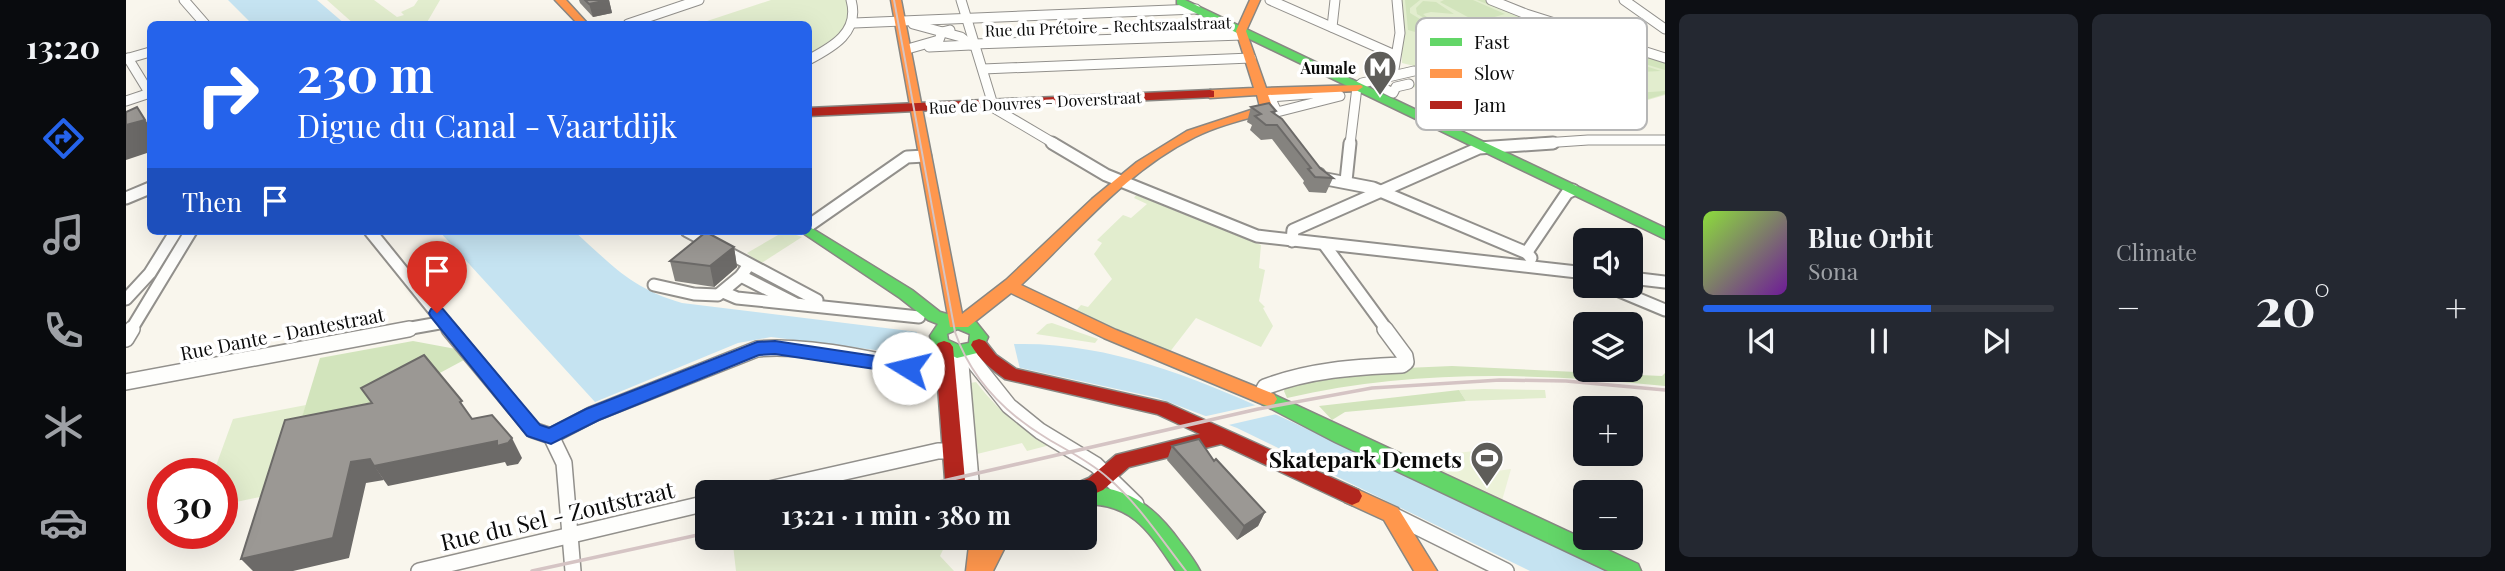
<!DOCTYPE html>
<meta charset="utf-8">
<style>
:root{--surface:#171b24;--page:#242831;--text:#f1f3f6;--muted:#9ea1a6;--line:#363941;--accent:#2563eb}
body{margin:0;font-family:"Playfair Display",serif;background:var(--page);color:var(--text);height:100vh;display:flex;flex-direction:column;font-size:26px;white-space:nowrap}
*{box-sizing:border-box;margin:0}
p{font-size:23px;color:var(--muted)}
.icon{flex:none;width:38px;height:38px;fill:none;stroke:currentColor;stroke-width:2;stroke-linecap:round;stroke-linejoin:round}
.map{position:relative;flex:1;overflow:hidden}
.sheet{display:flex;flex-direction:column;gap:14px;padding:14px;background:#0d0f14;width:840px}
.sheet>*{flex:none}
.top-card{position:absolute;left:21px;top:21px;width:665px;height:214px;border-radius:10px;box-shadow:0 7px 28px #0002;background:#2563eb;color:#fff;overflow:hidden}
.tools{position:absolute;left:1447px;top:228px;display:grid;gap:14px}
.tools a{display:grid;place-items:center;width:70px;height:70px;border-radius:10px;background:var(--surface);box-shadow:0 7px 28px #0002;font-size:35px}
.speed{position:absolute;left:21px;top:458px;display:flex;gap:14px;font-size:35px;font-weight:700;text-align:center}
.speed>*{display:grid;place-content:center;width:91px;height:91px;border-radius:50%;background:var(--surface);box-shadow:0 7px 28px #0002;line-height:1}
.speed .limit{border:10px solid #d22;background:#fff;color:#111}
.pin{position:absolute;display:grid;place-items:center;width:60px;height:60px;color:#fff;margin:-72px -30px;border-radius:50% 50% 50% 0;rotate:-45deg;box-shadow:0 0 7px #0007}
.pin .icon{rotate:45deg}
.me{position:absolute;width:77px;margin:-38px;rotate:279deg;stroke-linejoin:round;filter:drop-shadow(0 0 5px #0008)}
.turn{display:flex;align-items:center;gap:24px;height:147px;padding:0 35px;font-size:32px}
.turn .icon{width:91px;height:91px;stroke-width:2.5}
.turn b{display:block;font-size:49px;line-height:60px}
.then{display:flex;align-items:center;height:66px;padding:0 35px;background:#0003;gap:14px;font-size:26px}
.big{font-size:52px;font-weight:700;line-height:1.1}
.sheet .widget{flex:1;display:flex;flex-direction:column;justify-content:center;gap:10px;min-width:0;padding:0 24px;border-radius:10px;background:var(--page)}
.song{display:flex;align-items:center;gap:21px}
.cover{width:84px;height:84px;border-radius:10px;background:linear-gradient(135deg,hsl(90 70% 55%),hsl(280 70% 35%))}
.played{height:7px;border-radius:4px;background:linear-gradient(90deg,var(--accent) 65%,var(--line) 65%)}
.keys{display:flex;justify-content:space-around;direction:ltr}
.heat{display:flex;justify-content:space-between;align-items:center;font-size:38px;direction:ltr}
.sheet .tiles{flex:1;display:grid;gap:14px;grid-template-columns:repeat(2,1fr)}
.trip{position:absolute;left:569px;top:480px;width:402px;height:70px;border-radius:10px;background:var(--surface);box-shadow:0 7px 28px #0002;font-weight:700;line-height:70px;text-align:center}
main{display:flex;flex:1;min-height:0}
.tabs{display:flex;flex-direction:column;width:126px;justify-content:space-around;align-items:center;background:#090b0e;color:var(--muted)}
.tabs .icon{width:49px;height:49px}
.tabs .current{color:var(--accent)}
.tabs b{font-size:32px;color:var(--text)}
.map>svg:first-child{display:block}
</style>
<main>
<nav class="tabs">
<b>13:20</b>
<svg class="icon current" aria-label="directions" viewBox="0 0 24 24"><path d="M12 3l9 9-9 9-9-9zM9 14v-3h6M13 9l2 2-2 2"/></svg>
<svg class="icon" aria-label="music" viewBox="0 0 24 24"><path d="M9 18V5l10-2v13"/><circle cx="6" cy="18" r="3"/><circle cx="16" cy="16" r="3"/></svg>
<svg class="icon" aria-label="phone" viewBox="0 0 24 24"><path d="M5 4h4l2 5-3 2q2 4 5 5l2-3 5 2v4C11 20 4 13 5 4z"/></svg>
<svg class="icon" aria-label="climate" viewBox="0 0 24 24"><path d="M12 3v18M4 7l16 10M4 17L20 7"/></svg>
<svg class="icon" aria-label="car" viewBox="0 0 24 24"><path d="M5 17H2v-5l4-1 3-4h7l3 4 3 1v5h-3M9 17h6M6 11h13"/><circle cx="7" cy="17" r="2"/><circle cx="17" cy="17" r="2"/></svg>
</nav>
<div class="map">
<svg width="1539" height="571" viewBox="0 0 1539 571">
<rect width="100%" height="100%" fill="#f9f6ed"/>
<!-- green -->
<g fill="#e2edce">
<polygon points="201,0 248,0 271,17 278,15 275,12 288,6 292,0 314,0 300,24 228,24"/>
<polygon points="645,0 720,0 725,13 718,31 683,55 682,24 572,24"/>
<polygon points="1275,0 1360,0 1539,60 1539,95 1450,121 1394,109 1360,124 1284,85 1299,81 1303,75 1288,66 1276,63"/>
<polygon points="1010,195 1135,245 1133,268 1139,270 1133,301 1139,307 1137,308 1147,326 1135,347 1070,318 1043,353 949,312 955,305 962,307 986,279 968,254 976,243 971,240 997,215 1005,218 1021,204 1008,198"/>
<polygon points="659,231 676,237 634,264 621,253"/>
<polygon points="926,323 972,339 969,343 910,334 921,324"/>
<path d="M850,382C871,409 894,429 924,445L901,451L896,443L851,454L844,383Z"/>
<polygon points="1358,389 1419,390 1420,398 1340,401 1333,390"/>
<polygon points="180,405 153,493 96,505 96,474 87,474 107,419"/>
<polygon points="643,537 823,537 814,556 828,571 610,571 607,545"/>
</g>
<!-- forest -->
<g fill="#d2e4bc">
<polygon points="1279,0 1294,0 1284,8 1284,13 1314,31 1300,35 1282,30"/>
<polygon points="1318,0 1347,0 1379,14 1351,22 1314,2"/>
<polygon points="1351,0 1359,0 1539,60 1539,70 1448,43 1426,30"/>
<path d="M1297,1L1310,2L1328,14L1305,12L1297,14C1312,29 1335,12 1350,25L1322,31L1291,14L1290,8Z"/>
<polygon points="1353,26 1406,50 1319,64 1304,59 1290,59 1294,44 1301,39"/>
<polygon points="1431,44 1476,52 1535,71 1492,73 1482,68 1454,63 1429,72 1415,55 1416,49"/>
<path d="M1472,83L1493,87L1509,93L1539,91V94L1449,121L1394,108L1360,124L1319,105L1353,89C1379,96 1417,112 1444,101C1454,98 1463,89 1472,83Z"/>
<polygon points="287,341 330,349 338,360 243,411 169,440 194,358"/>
<path d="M1326,366L1513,375L1536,376L1539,373V386C1413,373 1286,369 1161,398L1158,391L1161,383L1233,370Z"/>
<polygon points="1333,390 1340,401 1219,412 1206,420 1193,406"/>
</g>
<!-- pitch -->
<polygon fill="#ecf2d8" points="1348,451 1364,472 1385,469 1375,504 1280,459"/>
<!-- water -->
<g fill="#c5e3f1">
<polygon points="102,0 191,0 219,24 126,24"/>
<path d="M313,231H448C487,266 505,288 556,303L889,344C1012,341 1128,405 1236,455C1317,494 1399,532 1481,571H1404L1111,428L1032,398L895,368L645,337L612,343L469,402Z"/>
</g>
<!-- pier -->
<g fill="#f9f6ed">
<polygon points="790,327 887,340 894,369 794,355"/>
<polygon points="1135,404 1155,413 1098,426 1076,417"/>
</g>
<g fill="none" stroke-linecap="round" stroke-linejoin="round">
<defs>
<g id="street-far2">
<polyline points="58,0 79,24"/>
<polyline points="835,0 868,108 929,144"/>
<polyline points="1144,0 1269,55"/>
<polyline points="1365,0 1400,14 1539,58"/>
<polyline points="1498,0 1539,29"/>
<polyline points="728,23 1070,9"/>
<polyline points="502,24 573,0"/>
<polyline points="787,24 835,37 845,45"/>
<polyline points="1206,27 1209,0"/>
<polyline points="848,44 1117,35"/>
<polyline points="803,47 845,45"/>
<polyline points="785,48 813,40 816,32 824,30"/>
<polyline points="2,58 24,94"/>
<polyline points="0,59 24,52"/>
<path d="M682,60C707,47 734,32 725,0"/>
<polyline points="857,69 1125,58"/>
<polyline points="1268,69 1274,33 1271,0"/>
<polyline points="1249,84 1267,93 1270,87 1283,84"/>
<polygon points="1209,92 1214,96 1151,112 1144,97"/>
<polyline points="0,101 24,93"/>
<polyline points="1224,144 1231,87 1236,83 1288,71"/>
<polyline points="1403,144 1462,140 1539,140"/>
</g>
<g id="street-far1">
<polyline points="926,143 980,175 1131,236 1460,273"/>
<polyline points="1193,174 1195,178 1247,188 1401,253"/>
<polyline points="1220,181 1224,143"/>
<polyline points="0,198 24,188"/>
<polyline points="682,226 781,157 799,156"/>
<polyline points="244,231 324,330"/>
<polyline points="561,231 691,300"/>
<polyline points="1166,241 1167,230 1353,148 1427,143"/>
<polyline points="1198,244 1261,330"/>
<polyline points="1405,258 1401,253 1403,249 1441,193 1447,190"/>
<polyline points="615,276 668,303"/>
<polyline points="1505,278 1539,282"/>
<polyline points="528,285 568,294 592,295 615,276 622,266"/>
<polyline points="1486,285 1491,290 1539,310"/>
<polyline points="597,292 611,298 793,317"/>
<polyline points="0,299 24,273 50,231"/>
<polyline points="5,330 65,231"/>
<polyline points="274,330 319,322"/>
</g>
<g id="street">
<path d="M323,329L407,430L425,436L467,414L631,349C678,344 779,362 822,382"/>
<polyline points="0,339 6,329"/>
<polyline points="840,352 883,406 914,431 970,465 1010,504"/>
<polyline points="834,353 846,492"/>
<polyline points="0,382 283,329"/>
<path d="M1135,395L1139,387C1183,370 1229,367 1276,365L1280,362L1279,356L1259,329"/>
<polyline points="425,436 438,463 447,571"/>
<polyline points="630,492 812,451 831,451"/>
<polyline points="1267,515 1380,571"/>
<polyline points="293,571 581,503"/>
</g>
<g id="fast">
<polygon points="1051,0 1059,0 1539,228 1539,239 1051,4"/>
<path d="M682,226L786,290L814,312L850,322L862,337L855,352L831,358L809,348L804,336L812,324L802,320L774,298L677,233L675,231H682ZM832,329L844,334L843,343L833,345L822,340L821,334Z"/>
<polygon points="1142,392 1512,564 1515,571 1482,571 1209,442 1136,404 1133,399 1136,394"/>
<path d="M959,486C1004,487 1030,508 1055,543C1062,552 1069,561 1074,571H1050C1024,534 1009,504 959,504V492H951Z"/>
</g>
<g id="slow">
<polygon points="429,0 440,0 462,24 452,24"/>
<path d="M765,0H775L836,314L880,280L966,199L1011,162L1061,131L1134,107L1131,95L1084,98L1078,94L1084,90L1128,88L1110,31L1124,0H1134L1120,31L1140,88L1235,85L1237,87L1231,91L1142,95L1147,109L1145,112C1120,119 1093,125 1069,137C1000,171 950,233 895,285L990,330L1148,394L1151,399L1148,404L1142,406L1136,404L978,338L885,293L842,327H824Z"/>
<polygon points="1226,487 1272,508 1311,571 1288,571 1258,520 1219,502 1216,496 1219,490"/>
<polygon points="844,537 884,537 867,571 840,571"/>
</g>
<g id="jam">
<polygon points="1084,90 1088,91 1088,97 682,116 682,108"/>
<path d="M853,339L859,341L870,355L890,369L1041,403L1233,490L1236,496L1233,502L1226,505L1219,502L1095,444L1003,467L977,490L959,498V492H941L944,486L963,478L990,455L1074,434L1031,414L879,379C865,369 854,360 845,345L847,341Z"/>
<polygon points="818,341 824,343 827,347 840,492 820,492 809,347 812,343"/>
</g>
</defs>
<!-- street-far2 casing -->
<use href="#street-far2" stroke="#92908c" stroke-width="11"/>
<!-- street-far1 casing -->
<use href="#street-far1" stroke="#92908c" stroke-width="15"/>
<!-- street casing -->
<use href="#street" stroke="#92908c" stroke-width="18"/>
<!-- fast casing -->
<use href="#fast" stroke="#888783" stroke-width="3"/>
<!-- slow casing -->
<use href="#slow" stroke="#888783" stroke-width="3"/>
<!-- jam casing -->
<use href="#jam" stroke="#888783" stroke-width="3"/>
<!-- street-far2 -->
<use href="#street-far2" stroke="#fefefc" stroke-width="9"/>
<!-- street-far1 -->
<use href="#street-far1" stroke="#fefefc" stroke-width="11"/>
<!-- street -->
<use href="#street" stroke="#fefefc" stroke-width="15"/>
<!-- fast -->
<use href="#fast" fill="#63d668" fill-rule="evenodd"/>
<!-- slow -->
<use href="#slow" fill="#ff974d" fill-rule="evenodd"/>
<!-- jam -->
<use href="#jam" fill="#b3261e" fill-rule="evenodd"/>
<!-- tram -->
<path stroke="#d5c4c4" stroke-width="2" d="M768,0L829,332C845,379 880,414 922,439C942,451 963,461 981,477C1012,503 1035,539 1060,571"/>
<!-- rail -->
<g stroke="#d5c4c4" stroke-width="3.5">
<polyline points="769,492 1132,409 1246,388 1374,380 1440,381 1539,390"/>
<polyline points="406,571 581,533"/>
</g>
</g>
<!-- wall -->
<g fill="#85837f">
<polygon points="453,0 483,0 486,13 467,17 454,3"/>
<polygon points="1125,107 1150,111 1149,114 1194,168 1207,178 1200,193 1183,192 1177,183 1178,181 1146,139 1135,140 1124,130 1126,125 1121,122"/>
<polygon points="608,247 611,267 588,287 549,281 544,261"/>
<polygon points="1046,446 1088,461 1139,512 1132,526 1111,540 1041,460"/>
</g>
<!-- shaded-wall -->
<g fill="#6c6a68">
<polygon points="483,0 486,13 467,17 463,4"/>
<polygon points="11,107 24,127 24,152 0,160 0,125"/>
<polygon points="608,247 611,267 588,287 584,266"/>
<polygon points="386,438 396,458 392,464 381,466 379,462 262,486 248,466"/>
<polygon points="244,459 258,480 240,483 223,558 167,571 127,571 115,559 225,462"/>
<polygon points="1139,512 1132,526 1111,540 1118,526"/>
</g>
<!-- building -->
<g fill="#9b9894" stroke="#6c6a68" stroke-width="2">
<polygon points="459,0 482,0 463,4"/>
<polygon points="1143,103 1150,111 1146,112 1156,119 1194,168 1207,178 1189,177 1182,169 1185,168 1151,125 1140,125 1129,116 1135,114 1125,107"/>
<polygon points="11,107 19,120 0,125 0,112"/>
<polygon points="580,232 608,247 584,266 544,261"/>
<polygon points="298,355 336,401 334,402 346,419 366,415 386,438 382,443 371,446 371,441 248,466 244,459 225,462 207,538 115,559 159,420 246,403 235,388"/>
<polygon points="1073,439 1088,461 1090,459 1139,512 1118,526 1046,446"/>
</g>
<!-- route -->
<polygon fill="#2563eb" stroke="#184099" stroke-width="2" points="311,307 317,309 414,425 423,428 460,409 631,342 649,341 782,361 788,363 791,368 788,372 782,374 649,354 633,355 473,420 425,444 401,436 305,317 303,313 305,309"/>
<!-- icons -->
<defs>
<symbol id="metro-pin" viewBox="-11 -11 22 30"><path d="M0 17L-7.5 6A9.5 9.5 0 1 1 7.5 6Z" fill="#5e5d59" stroke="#fff"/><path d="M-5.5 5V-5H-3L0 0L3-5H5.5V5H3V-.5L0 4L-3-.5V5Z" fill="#fff"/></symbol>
<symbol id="stadium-pin" viewBox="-11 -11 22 30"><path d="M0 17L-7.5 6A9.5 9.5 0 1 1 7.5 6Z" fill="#5e5d59" stroke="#fff"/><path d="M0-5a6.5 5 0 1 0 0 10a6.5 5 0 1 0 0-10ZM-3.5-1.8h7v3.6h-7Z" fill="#fff"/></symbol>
</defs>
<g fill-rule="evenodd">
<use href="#metro-pin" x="1235" y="48" width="38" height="52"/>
<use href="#stadium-pin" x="1342" y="439" width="38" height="52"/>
</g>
<g text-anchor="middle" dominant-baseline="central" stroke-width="7" stroke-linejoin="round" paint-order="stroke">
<!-- far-street labels -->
<g font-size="16" fill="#0a0a0a" stroke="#fff">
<text transform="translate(982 26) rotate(-2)">Rue du Prétoire - Rechtszaalstraat</text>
<text transform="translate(909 102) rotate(-3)">Rue de Douvres - Doverstraat</text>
</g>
<!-- far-poi labels -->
<g font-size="16" font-weight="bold" fill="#0a0a0a" stroke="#fff" text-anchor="end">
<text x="1230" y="67">Aumale</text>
</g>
<!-- street labels -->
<g font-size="19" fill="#0a0a0a" stroke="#fff">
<text transform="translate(156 333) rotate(-11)">Rue Dante - Dantestraat</text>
</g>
<!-- near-poi labels -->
<g font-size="23" font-weight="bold" fill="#0a0a0a" stroke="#fff" text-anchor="end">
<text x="1336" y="458">Skatepark Demets</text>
</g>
<!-- near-street labels -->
<g font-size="23" fill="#0a0a0a" stroke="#fff">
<text transform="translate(431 515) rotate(-13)">Rue du Sel - Zoutstraat</text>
</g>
</g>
<!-- legend -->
<rect x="1290" y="18" width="231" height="112" rx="10" fill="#fff" stroke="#b6b6b6" stroke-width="2"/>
<rect x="1304" y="38" width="32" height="8" fill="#63d668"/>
<rect x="1304" y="69" width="32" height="9" fill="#ff974d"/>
<rect x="1304" y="101" width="32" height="8" fill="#b3261e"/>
<g font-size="19" fill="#0a0a0a">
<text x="1348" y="49">Fast</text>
<text x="1348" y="80">Slow</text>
<text x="1348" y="112">Jam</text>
</g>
</svg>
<div class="tools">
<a><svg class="icon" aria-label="sound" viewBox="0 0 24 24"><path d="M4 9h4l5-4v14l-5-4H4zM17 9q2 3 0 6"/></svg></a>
<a><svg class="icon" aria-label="layers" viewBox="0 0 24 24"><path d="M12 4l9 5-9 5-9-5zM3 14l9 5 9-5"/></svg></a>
<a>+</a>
<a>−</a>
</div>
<div class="speed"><div class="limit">30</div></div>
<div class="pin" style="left:311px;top:313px;background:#d93025"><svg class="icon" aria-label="arrive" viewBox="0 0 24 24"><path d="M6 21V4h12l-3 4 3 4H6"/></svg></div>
<svg class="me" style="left:782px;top:368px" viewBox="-20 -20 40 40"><circle r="19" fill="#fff"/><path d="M0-13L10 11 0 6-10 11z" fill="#2563eb"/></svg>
<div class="trip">13:21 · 1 min · 380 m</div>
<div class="top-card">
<div class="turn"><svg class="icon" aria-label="right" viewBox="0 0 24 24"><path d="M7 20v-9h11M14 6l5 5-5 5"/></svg><div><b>230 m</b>Digue du Canal - Vaartdijk</div></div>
<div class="then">Then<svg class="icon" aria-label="arrive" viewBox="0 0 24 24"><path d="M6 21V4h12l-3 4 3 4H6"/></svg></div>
</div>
</div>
<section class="sheet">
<div class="tiles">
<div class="widget">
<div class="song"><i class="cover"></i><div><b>Blue Orbit</b><p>Sona</p></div></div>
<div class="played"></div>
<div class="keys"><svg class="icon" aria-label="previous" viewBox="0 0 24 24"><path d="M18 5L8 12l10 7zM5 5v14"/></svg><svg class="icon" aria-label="pause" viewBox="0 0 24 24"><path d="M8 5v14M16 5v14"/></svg><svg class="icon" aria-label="next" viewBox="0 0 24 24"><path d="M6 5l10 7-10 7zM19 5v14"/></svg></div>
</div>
<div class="widget"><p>Climate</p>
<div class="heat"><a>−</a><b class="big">20°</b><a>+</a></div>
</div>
</div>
</section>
</main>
